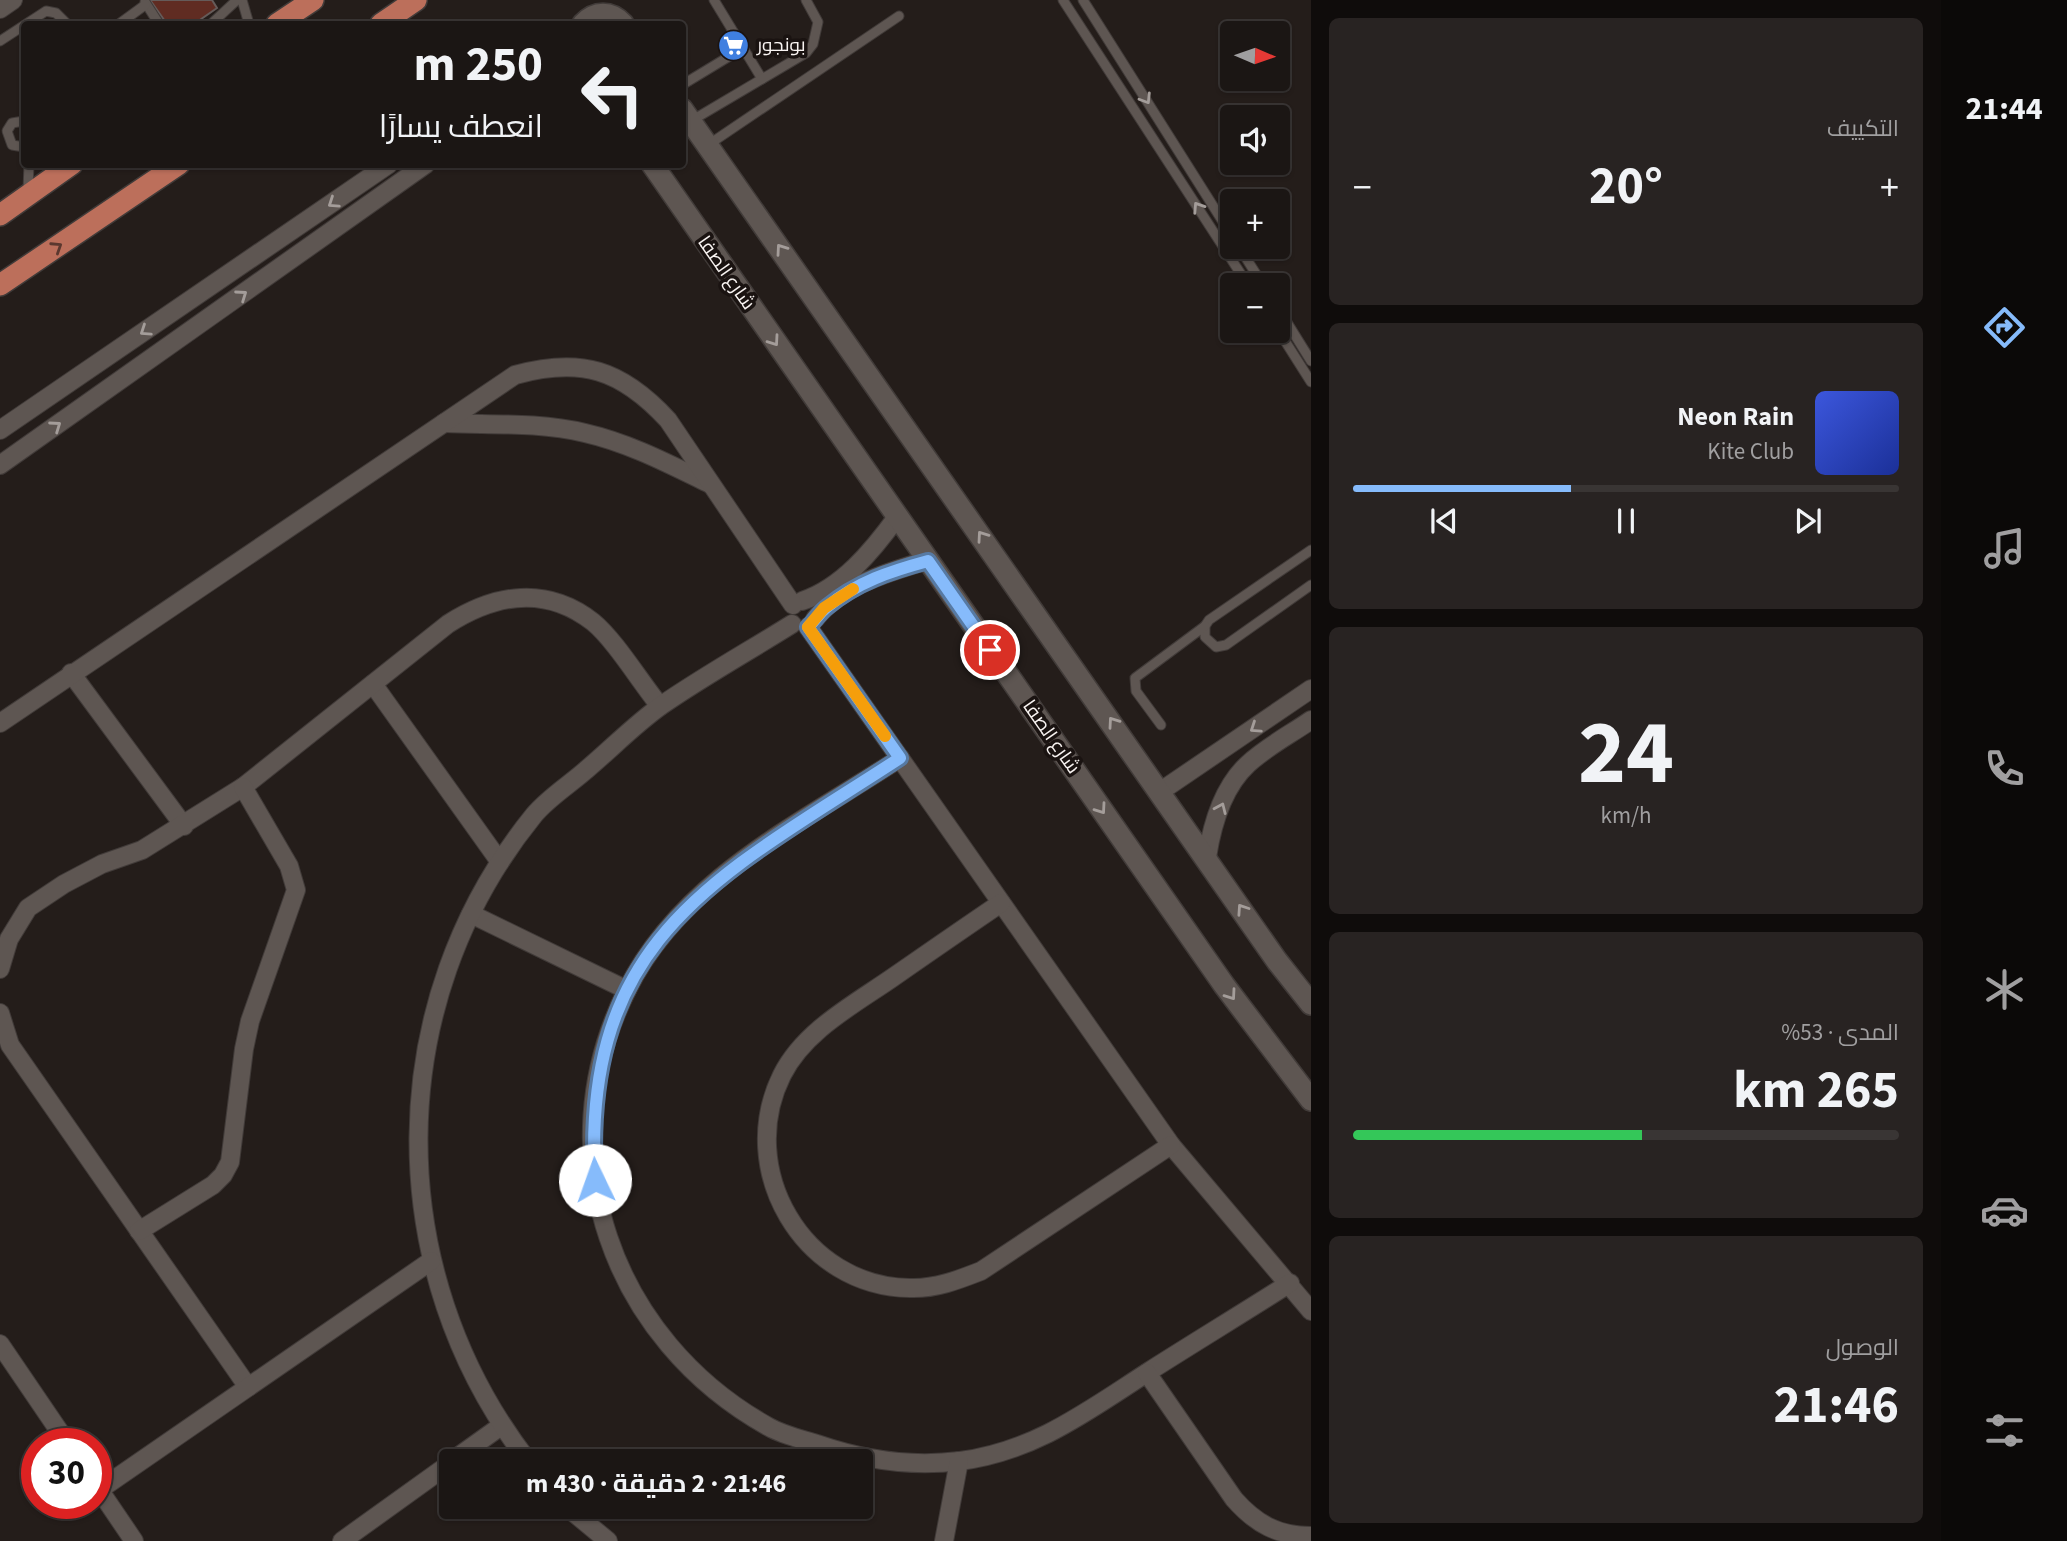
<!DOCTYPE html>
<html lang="ar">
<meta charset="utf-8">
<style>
:root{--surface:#1b1614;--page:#282322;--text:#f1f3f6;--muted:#a09fa0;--line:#393534;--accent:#86bbfb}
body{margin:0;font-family:"Source Sans 3",Cairo,sans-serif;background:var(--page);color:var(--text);direction:rtl;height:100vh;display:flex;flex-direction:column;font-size:26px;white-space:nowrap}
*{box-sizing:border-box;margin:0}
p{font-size:23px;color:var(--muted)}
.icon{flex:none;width:38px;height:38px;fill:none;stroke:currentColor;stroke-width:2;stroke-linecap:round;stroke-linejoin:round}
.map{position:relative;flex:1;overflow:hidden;direction:ltr}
.details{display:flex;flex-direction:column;gap:18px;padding:18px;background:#0f0c0b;width:630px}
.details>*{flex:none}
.guide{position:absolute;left:21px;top:21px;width:665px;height:147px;border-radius:7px;box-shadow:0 2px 5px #0004,0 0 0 2px var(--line);direction:rtl;background:#1b1614;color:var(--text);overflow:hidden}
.needle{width:46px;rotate:92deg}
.buttons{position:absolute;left:1220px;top:21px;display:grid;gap:14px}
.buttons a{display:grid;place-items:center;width:70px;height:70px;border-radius:7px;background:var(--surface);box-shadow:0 2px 5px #0004,0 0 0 2px var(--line);font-size:35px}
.speed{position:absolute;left:21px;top:1428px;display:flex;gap:14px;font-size:35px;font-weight:700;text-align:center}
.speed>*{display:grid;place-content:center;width:91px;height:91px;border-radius:50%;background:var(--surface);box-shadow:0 2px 5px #0004,0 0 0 2px var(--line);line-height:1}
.speed .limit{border:10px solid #d22;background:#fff;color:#111}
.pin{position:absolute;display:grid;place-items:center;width:60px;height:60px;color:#fff;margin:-30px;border:4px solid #fff;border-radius:50%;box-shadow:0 2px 7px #0007}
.me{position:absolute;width:77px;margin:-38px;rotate:357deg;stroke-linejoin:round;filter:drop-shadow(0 0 5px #0008)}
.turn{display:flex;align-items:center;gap:24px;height:147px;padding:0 28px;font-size:32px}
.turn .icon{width:91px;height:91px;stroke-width:2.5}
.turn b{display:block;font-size:49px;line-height:60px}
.big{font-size:52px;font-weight:700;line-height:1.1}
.details .card{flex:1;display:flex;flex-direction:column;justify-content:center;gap:10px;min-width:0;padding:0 24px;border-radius:10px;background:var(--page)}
.details .dial{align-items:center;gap:0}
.dial b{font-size:91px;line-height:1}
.song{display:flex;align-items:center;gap:21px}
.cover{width:84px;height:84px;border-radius:10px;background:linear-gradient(135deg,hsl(230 70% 55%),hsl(230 70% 35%))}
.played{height:7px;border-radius:4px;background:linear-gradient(90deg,var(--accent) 40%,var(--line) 40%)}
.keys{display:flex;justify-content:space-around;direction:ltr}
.heat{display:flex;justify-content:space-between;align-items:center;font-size:38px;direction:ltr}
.charge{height:10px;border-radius:5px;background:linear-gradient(90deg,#34c759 53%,var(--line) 0)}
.trip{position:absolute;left:439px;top:1449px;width:434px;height:70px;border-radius:7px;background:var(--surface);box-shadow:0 2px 5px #0004,0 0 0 2px var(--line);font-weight:700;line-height:70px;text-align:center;direction:rtl}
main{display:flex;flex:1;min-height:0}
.tabs{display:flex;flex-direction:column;width:126px;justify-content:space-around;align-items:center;background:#0b0908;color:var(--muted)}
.tabs .icon{width:49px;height:49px}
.tabs .selected{color:var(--accent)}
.tabs b{font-size:32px;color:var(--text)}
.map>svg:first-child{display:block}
</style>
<main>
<nav class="tabs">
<b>21:44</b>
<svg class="icon selected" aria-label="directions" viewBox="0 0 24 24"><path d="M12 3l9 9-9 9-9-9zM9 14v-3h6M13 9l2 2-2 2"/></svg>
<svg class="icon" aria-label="music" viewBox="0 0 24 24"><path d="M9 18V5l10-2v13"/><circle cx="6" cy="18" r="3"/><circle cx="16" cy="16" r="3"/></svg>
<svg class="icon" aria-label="phone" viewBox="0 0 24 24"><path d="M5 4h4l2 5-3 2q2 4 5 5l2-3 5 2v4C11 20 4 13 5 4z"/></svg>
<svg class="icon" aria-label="climate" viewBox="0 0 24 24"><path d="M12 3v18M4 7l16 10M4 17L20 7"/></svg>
<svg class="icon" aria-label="car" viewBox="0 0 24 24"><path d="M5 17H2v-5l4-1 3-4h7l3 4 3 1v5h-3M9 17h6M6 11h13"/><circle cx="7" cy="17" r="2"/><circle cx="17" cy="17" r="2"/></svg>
<svg class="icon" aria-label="filters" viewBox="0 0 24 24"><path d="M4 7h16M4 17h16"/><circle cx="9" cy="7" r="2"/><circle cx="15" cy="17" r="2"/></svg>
</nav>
<section class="details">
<div class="card"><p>التكييف</p>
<div class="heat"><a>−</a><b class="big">20°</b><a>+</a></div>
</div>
<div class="card">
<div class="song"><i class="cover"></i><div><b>Neon Rain</b><p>Kite Club</p></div></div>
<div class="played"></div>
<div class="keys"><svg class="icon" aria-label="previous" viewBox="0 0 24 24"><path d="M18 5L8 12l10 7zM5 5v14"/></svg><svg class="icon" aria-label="pause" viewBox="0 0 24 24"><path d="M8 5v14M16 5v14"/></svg><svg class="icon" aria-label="next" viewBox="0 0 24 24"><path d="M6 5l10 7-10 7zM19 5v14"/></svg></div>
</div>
<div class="card dial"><b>24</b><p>km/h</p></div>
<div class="card"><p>المدى · 53%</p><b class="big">265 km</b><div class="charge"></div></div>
<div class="card"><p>الوصول</p><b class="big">21:46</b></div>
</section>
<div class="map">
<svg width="1311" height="1541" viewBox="0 0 1311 1541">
<rect width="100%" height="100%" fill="#241d1a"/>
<!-- building -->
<polygon fill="#602c22" stroke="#655b59" stroke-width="2" points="150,0 212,0 217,8 194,24 167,24"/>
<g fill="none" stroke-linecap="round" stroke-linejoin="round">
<defs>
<g id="service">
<polyline points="242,0 249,24"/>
<polyline points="714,0 762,79"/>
<polyline points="1063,0 1248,285"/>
<polyline points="1083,0 1232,236"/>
<polyline points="145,2 159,24"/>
<polyline points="119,24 145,5"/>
<polyline points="211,24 237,0"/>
<polyline points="0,41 46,11 56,13 67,24"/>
<polyline points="682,85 743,48"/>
<polyline points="24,121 12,123 7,131 12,145 24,147"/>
<polyline points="691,121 806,53 813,44 818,22 806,0"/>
<polyline points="708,145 899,16"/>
<polyline points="28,190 29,164"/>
<polyline points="1239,247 1263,285"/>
<polyline points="1278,308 1311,361"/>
<polyline points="1278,330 1311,382"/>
<polyline points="1311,550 1209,620 1205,626 1205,637 1216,647 1226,645 1311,585"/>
<polyline points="1161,725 1136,691 1135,678 1205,626"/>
</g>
<g id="minor">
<polyline points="0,9 13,0"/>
<path d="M444,423C491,425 539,422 585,433C629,443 669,464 710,484"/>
<polyline points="0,430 389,164"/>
<polyline points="0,465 426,164"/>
<path d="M802,601C842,588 873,550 897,517"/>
<path d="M815,619C842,585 888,572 928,560"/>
<polyline points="808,627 1171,1145 1311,1311"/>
<polyline points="71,673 184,826"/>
<polyline points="373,684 500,862"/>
<path d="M0,723L515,375C581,357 621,369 668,420L793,605"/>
<path d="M900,758C801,823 681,880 627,990C545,1154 612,1340 769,1427C783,1435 801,1439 817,1444C863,1460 911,1467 960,1461C1035,1451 1086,1412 1148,1372C1195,1342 1243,1313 1290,1283"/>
<polyline points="1161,791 1311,689"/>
<path d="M1207,857C1212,825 1223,787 1248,764C1266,747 1291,734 1311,720"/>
<path d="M1001,903C964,928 928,953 892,978C853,1005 804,1031 782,1075C735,1169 803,1287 910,1288C935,1289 958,1280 981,1271L1171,1145"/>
<polyline points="471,914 627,990"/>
<path d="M0,969L9,939L28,908L64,884L102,864L142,850L243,787L448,624C495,594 546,585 593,622C615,640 641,683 660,706"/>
<polyline points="0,1013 10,1045 248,1387"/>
<polyline points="139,1231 213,1185 223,1175 230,1162 244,1049 250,1021 296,890 289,866 243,787"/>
<polyline points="0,1344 68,1444"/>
<path d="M1147,1373L1234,1499C1256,1524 1278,1536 1311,1536"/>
<polyline points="452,1461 501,1426"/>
<path d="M528,1461C381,1271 381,1003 534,815C548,798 569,785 586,770C611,749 635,724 662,705C704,676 749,651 792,624"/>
<polyline points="96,1485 134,1541"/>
<polyline points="99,1490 431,1261"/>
<polyline points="567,1507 608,1541"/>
<polyline points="342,1541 452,1462"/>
<polyline points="944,1541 959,1461"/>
</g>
<g id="tertiary">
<path d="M583,24C595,11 611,11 623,24"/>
<polyline points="682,109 1277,961 1311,1004"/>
<polyline points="652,164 1224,985 1311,1100"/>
</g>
<g id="primary">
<polyline points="277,24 313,0"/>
<polyline points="381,24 416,0"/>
<polyline points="0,215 72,164"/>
<polyline points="0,285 179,164"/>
</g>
</defs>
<!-- service casing -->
<use href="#service" stroke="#413b39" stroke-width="11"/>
<!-- minor casing -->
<use href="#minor" stroke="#413b39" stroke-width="20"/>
<!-- tertiary casing -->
<use href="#tertiary" stroke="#413b39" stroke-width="24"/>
<!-- primary casing -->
<use href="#primary" stroke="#413b39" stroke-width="24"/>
<!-- service -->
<use href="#service" stroke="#5e5652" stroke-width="9"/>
<!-- minor -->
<use href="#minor" stroke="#5e5652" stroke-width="18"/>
<!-- tertiary -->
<use href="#tertiary" stroke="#5e5652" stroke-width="21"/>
<!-- primary -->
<use href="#primary" stroke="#bc6f5b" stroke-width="21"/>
</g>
<!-- one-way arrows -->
<defs><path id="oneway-chevron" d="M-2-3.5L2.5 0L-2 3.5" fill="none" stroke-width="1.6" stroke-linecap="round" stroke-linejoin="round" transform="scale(1.75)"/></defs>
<g stroke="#a49d9a">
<use href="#oneway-chevron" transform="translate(1146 99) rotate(58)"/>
<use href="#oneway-chevron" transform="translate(333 203) rotate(146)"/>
<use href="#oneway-chevron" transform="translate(1198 207) rotate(-123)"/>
<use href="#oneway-chevron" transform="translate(781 249) rotate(-125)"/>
<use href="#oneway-chevron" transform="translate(242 295) rotate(-35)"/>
<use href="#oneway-chevron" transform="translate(145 331) rotate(146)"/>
<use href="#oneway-chevron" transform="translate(774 341) rotate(55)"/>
<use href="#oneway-chevron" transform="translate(56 426) rotate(-35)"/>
<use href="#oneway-chevron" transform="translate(982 536) rotate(-125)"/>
<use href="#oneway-chevron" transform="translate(1113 722) rotate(-125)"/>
<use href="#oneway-chevron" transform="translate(1255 728) rotate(146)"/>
<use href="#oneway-chevron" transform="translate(1221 808) rotate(-66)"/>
<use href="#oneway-chevron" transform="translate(1101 809) rotate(55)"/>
<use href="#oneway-chevron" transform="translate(1242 909) rotate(-124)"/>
<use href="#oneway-chevron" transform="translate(1231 995) rotate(55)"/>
</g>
<use stroke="#5b382f" href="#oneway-chevron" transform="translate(57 247) rotate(-33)"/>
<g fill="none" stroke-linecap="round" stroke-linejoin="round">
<defs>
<path id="route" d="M595,1180C581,935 721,875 900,758L808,627C815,621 819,613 827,607C857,582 891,571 928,561L990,650"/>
</defs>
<!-- route casing -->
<use href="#route" stroke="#577aa3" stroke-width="18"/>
<!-- route -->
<use href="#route" stroke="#86bbfb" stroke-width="12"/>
<!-- slow -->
<polyline stroke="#f59e0b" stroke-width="12" points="853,589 824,608 808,627 885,736"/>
</g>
<!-- icons -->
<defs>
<symbol id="supermarket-disc" viewBox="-11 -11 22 22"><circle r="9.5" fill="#3f7fe0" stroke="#1a1311"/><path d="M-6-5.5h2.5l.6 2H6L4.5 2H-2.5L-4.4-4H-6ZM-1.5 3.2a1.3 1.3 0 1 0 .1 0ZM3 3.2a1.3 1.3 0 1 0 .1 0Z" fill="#fff"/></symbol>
</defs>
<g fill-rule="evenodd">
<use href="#supermarket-disc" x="716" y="28" width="35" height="35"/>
</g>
<g text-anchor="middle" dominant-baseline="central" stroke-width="7" stroke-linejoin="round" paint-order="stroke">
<!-- poi labels -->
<g font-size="19" fill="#f9f4f2" stroke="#1a1311" text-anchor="start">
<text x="757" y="45">بونجور</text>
</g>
<!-- street labels -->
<g font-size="19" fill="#f9f4f2" stroke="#1a1311">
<text transform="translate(726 273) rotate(55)">شارع الصفا</text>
<text transform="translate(1051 737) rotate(55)">شارع الصفا</text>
</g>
</g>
</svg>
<div class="buttons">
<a><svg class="needle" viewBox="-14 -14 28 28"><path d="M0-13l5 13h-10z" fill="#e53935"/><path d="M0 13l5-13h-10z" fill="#a09fa0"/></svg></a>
<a><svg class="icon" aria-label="sound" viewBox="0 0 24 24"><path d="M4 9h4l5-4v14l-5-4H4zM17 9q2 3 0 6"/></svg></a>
<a>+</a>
<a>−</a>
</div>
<div class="speed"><div class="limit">30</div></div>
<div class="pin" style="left:990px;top:650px;background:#d93025"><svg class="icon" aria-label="arrive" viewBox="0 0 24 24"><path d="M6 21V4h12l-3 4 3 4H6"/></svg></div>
<svg class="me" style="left:595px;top:1180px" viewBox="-20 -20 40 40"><circle r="19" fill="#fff"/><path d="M0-13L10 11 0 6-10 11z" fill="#86bbfb"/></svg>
<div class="trip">21:46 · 2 دقيقة · 430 m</div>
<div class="guide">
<div class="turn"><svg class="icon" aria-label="left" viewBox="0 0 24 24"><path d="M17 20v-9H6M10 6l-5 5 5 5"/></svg><div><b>250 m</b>انعطف يسارًا</div></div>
</div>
</div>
</main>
